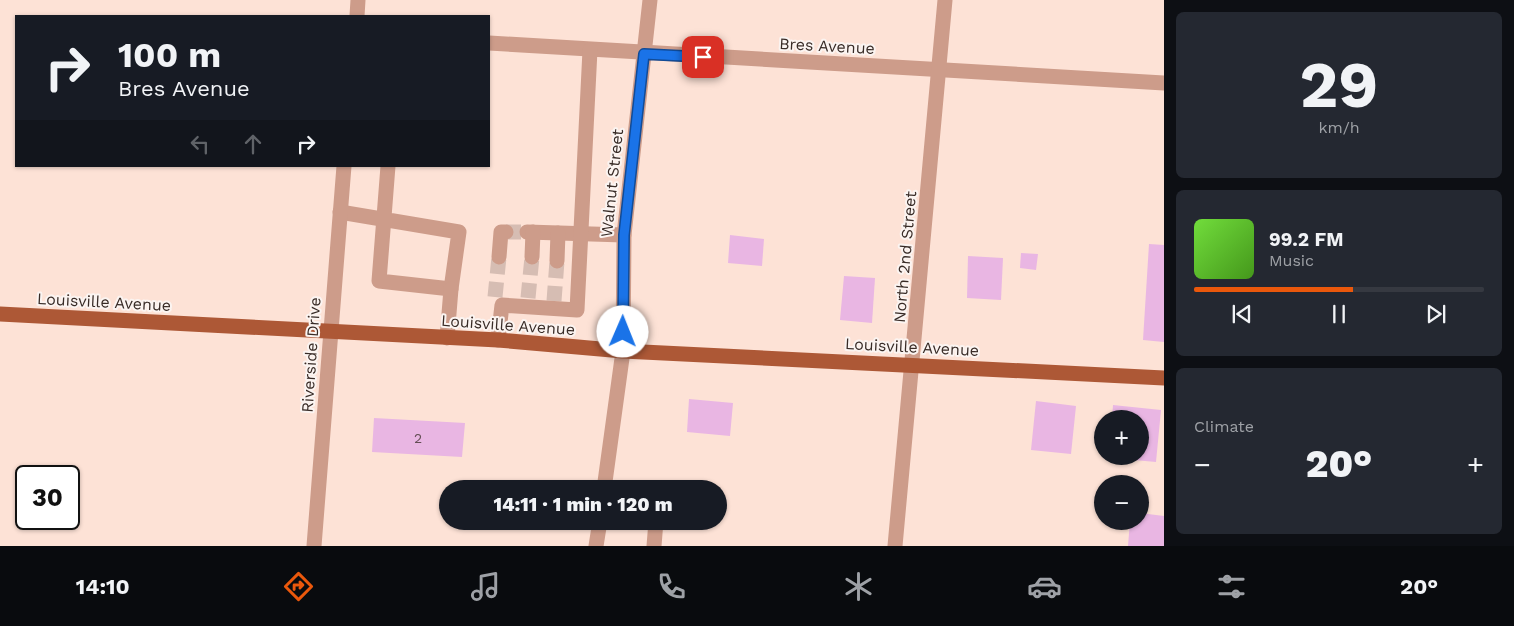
<!DOCTYPE html>
<meta charset="utf-8">
<style>
:root{--surface:#171b24;--page:#242831;--text:#f1f3f6;--muted:#9ea1a6;--line:#363941;--accent:#ea580c}
body{margin:0;font-family:"Work Sans",sans-serif;background:var(--page);color:var(--text);height:100vh;display:flex;flex-direction:column;font-size:19px;white-space:nowrap}
*{box-sizing:border-box;margin:0}
p{font-size:16px;color:var(--muted)}
.icon{flex:none;width:28px;height:28px;fill:none;stroke:currentColor;stroke-width:2;stroke-linecap:round;stroke-linejoin:round}
.map{position:relative;flex:1;overflow:hidden}
.drawer{display:flex;flex-direction:column;gap:12px;padding:12px;background:#0d0f14;width:350px}
.drawer>*{flex:none}
.top-card{position:absolute;left:15px;top:15px;width:475px;height:152px;border-radius:0px;box-shadow:0 1px 4px #0004;background:#171b24;color:var(--text);overflow:hidden}
.buttons{position:absolute;left:1094px;top:410px;display:grid;gap:10px}
.buttons a{display:grid;place-items:center;width:55px;height:55px;border-radius:50%;background:var(--surface);box-shadow:0 1px 4px #0004;font-size:25px}
.speed{position:absolute;left:15px;top:465px;display:flex;gap:10px;font-size:25px;font-weight:700;text-align:center}
.speed>*{display:grid;place-content:center;width:65px;height:65px;border-radius:50%;background:var(--surface);box-shadow:0 1px 4px #0004;line-height:1}
.speed .limit{border:2px solid #111;border-radius:8px;background:#fff;color:#111}
.pin{position:absolute;display:grid;place-items:center;width:42px;height:42px;color:#fff;margin:-21px;border-radius:10px;box-shadow:0 2px 8px #0006}
.me{position:absolute;width:55px;margin:-28px;rotate:1deg;stroke-linejoin:round;filter:drop-shadow(0 0 4px #0008)}
.turn{display:flex;align-items:center;gap:18px;height:105px;padding:0 20px;font-size:22px}
.turn .icon{width:65px;height:65px;stroke-width:2.5}
.turn b{display:block;font-size:35px;line-height:42px}
.lanes{display:flex;align-items:center;height:48px;padding:0 20px;background:#0003;justify-content:center;gap:25px;direction:ltr}
.lanes .off{opacity:.35}
.big{font-size:38px;font-weight:800;line-height:1.1}
.drawer .tile{flex:1;display:flex;flex-direction:column;justify-content:center;gap:8px;min-width:0;padding:0 18px;border-radius:8px;background:var(--page)}
.drawer .dial{align-items:center;gap:0}
.dial b{font-size:65px;line-height:1}
.song{display:flex;align-items:center;gap:15px}
.cover{width:60px;height:60px;border-radius:8px;background:linear-gradient(135deg,hsl(100 70% 55%),hsl(100 70% 35%))}
.played{height:5px;border-radius:2px;background:linear-gradient(90deg,var(--accent) 55%,var(--line) 55%)}
.keys{display:flex;justify-content:space-around;direction:ltr}
.heat{display:flex;justify-content:space-between;align-items:center;font-size:28px;direction:ltr}
.trip{position:absolute;left:439px;top:480px;width:288px;height:50px;border-radius:25px;background:var(--surface);box-shadow:0 1px 4px #0004;font-weight:800;line-height:50px;text-align:center}
.tabs{display:flex;height:80px;justify-content:space-around;align-items:center;background:#090b0e;color:var(--muted)}
.tabs .icon{width:35px;height:35px}
.tabs .current{color:var(--accent)}
.tabs b{font-size:22px;color:var(--text)}
main{display:flex;flex:1;min-height:0}
.map>svg:first-child{display:block}
</style>
<main>
<div class="map">
<svg width="1164" height="546" viewBox="0 0 1164 546">
<rect width="100%" height="100%" fill="#fde2d6"/>
<!-- building -->
<g fill="#e9b6e3">
<polygon points="730,235 764,239 762,266 728,263"/>
<polygon points="1149,244 1164,245 1164,342 1143,340"/>
<polygon points="1021,253 1038,254 1036,270 1020,268"/>
<polygon points="968,256 1003,258 1001,300 967,298"/>
<polygon points="844,276 875,278 872,323 840,320"/>
<polygon points="689,399 733,403 730,436 687,432"/>
<polygon points="1036,401 1076,406 1071,454 1031,450"/>
<polygon points="1113,405 1161,410 1156,462 1112,458 1140,456 1140,419 1112,419"/>
<polygon points="374,418 465,423 462,457 372,452"/>
<polygon points="1140,513 1164,516 1164,546 1128,546 1130,521 1140,521"/>
</g>
<g fill="none" stroke-linecap="round" stroke-linejoin="round">
<!-- minor-tunnel -->
<g stroke="#d6bdb3" stroke-width="15" stroke-dasharray="15 8" stroke-linecap="butt">
<polyline points="506,232 527,232"/>
<polyline points="495,297 499,257"/>
<polyline points="528,298 532,257"/>
<polyline points="554,301 557,261"/>
</g>
<!-- minor -->
<g stroke="#cd9c8a" stroke-width="15">
<polyline points="357,16 358,0"/>
<polyline points="489,43 1164,83"/>
<polyline points="340,212 459,232 451,289 379,281 388,166"/>
<polyline points="527,232 624,235"/>
<polyline points="499,257 501,232 506,232"/>
<polyline points="532,257 533,232"/>
<polyline points="557,261 558,233"/>
<polyline points="447,338 451,289"/>
<polyline points="498,340 502,305 577,310 590,50"/>
<polyline points="604,489 623,351 624,235 650,0"/>
<polyline points="314,546 344,166"/>
<polyline points="596,546 600,521"/>
<polyline points="654,546 656,521"/>
<polyline points="895,546 945,0"/>
</g>
<!-- major -->
<polyline stroke="#ad5836" stroke-width="15" points="0,314 498,340 623,351 1164,378"/>
</g>
<g fill="none" stroke-linecap="round" stroke-linejoin="round">
<defs>
<polyline id="route" points="623,332 624,235 644,54 703,57"/>
</defs>
<!-- route casing -->
<use href="#route" stroke="#114b97" stroke-width="12"/>
<!-- route -->
<use href="#route" stroke="#1a73e8" stroke-width="9"/>
</g>
<g text-anchor="middle" dominant-baseline="central" stroke-width="4" stroke-linejoin="round" paint-order="stroke">
<!-- number labels -->
<g font-size="14" fill="#644e55">
<text x="418" y="438">2</text>
</g>
<!-- street labels -->
<g font-size="16" fill="#382b26" stroke="#fbf4f1">
<text transform="translate(827 46) rotate(3)">Bres Avenue</text>
<text transform="translate(612 183) rotate(-84)">Walnut Street</text>
<text transform="translate(905 257) rotate(-85)">North 2nd Street</text>
<text transform="translate(104 302) rotate(3)">Louisville Avenue</text>
<text transform="translate(508 325) rotate(4)">Louisville Avenue</text>
<text transform="translate(912 347) rotate(3)">Louisville Avenue</text>
<text transform="translate(311 355) rotate(-86)">Riverside Drive</text>
</g>
</g>
</svg>
<div class="buttons">
<a>+</a>
<a>−</a>
</div>
<div class="speed"><div class="limit">30</div></div>
<div class="pin" style="left:703px;top:57px;background:#d93025"><svg class="icon" aria-label="arrive" viewBox="0 0 24 24"><path d="M6 21V4h12l-3 4 3 4H6"/></svg></div>
<svg class="me" style="left:623px;top:332px" viewBox="-20 -20 40 40"><circle r="19" fill="#fff"/><path d="M0-13L10 11 0 6-10 11z" fill="#1a73e8"/></svg>
<div class="trip">14:11 · 1 min · 120 m</div>
<div class="top-card">
<div class="turn"><svg class="icon" aria-label="right" viewBox="0 0 24 24"><path d="M7 20v-9h11M14 6l5 5-5 5"/></svg><div><b>100 m</b>Bres Avenue</div></div>
<div class="lanes"><svg class="icon off" aria-label="left" viewBox="0 0 24 24"><path d="M17 20v-9H6M10 6l-5 5 5 5"/></svg><svg class="icon off" aria-label="ahead" viewBox="0 0 24 24"><path d="M12 20V5M6 11l6-6 6 6"/></svg><svg class="icon" aria-label="right" viewBox="0 0 24 24"><path d="M7 20v-9h11M14 6l5 5-5 5"/></svg></div>
</div>
</div>
<section class="drawer">
<div class="tile dial"><b>29</b><p>km/h</p></div>
<div class="tile">
<div class="song"><i class="cover"></i><div><b>99.2 FM</b><p>Music</p></div></div>
<div class="played"></div>
<div class="keys"><svg class="icon" aria-label="previous" viewBox="0 0 24 24"><path d="M18 5L8 12l10 7zM5 5v14"/></svg><svg class="icon" aria-label="pause" viewBox="0 0 24 24"><path d="M8 5v14M16 5v14"/></svg><svg class="icon" aria-label="next" viewBox="0 0 24 24"><path d="M6 5l10 7-10 7zM19 5v14"/></svg></div>
</div>
<div class="tile"><p>Climate</p>
<div class="heat"><a>−</a><b class="big">20°</b><a>+</a></div>
</div>
</section>
</main>
<nav class="tabs">
<b>14:10</b>
<svg class="icon current" aria-label="directions" viewBox="0 0 24 24"><path d="M12 3l9 9-9 9-9-9zM9 14v-3h6M13 9l2 2-2 2"/></svg>
<svg class="icon" aria-label="music" viewBox="0 0 24 24"><path d="M9 18V5l10-2v13"/><circle cx="6" cy="18" r="3"/><circle cx="16" cy="16" r="3"/></svg>
<svg class="icon" aria-label="phone" viewBox="0 0 24 24"><path d="M5 4h4l2 5-3 2q2 4 5 5l2-3 5 2v4C11 20 4 13 5 4z"/></svg>
<svg class="icon" aria-label="climate" viewBox="0 0 24 24"><path d="M12 3v18M4 7l16 10M4 17L20 7"/></svg>
<svg class="icon" aria-label="car" viewBox="0 0 24 24"><path d="M5 17H2v-5l4-1 3-4h7l3 4 3 1v5h-3M9 17h6M6 11h13"/><circle cx="7" cy="17" r="2"/><circle cx="17" cy="17" r="2"/></svg>
<svg class="icon" aria-label="filters" viewBox="0 0 24 24"><path d="M4 7h16M4 17h16"/><circle cx="9" cy="7" r="2"/><circle cx="15" cy="17" r="2"/></svg>
<b>20°</b>
</nav>
